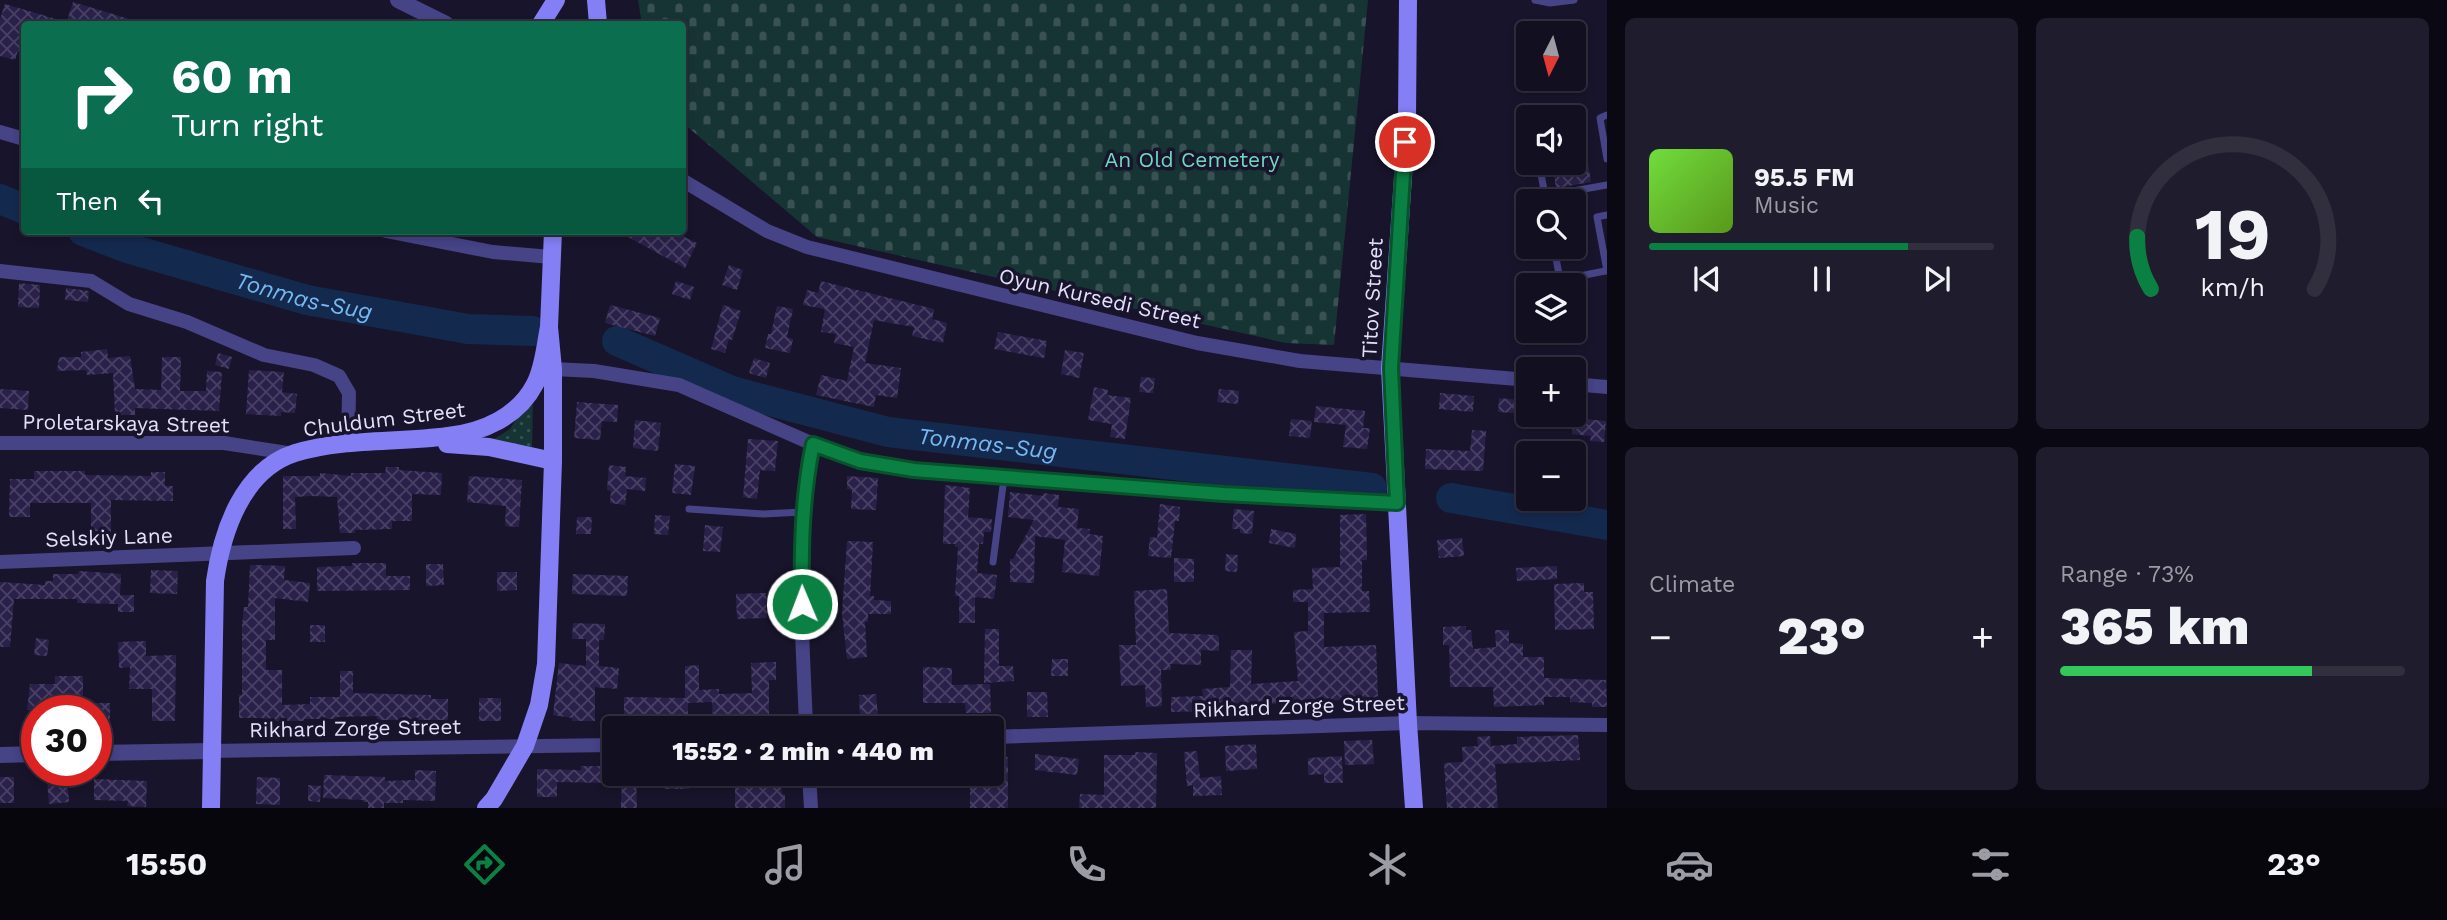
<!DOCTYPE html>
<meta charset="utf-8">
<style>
:root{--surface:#120f20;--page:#1f1d2d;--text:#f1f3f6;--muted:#9c9ca5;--line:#312f3e;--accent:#0b8043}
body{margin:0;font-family:"Work Sans",sans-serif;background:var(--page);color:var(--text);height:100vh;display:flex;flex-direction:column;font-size:26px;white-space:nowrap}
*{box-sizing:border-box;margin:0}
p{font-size:23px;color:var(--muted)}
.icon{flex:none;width:38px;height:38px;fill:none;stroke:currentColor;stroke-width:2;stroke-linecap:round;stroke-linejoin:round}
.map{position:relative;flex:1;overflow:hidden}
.drawer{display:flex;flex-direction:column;gap:18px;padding:18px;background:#0a0812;width:840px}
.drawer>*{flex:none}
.banner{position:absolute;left:21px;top:21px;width:665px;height:214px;border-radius:7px;box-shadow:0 4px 10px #0003,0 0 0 2px var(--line);background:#0b6e4f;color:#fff;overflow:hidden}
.needle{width:46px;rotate:186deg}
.buttons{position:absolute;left:1516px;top:21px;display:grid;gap:14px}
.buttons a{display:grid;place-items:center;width:70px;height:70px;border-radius:7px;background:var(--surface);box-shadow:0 4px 10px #0003,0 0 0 2px var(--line);font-size:35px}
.speed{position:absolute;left:21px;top:695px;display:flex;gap:14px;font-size:35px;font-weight:700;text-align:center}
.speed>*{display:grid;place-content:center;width:91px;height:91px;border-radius:50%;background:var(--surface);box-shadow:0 4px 10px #0003,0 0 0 2px var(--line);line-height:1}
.speed .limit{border:10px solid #d22;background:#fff;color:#111}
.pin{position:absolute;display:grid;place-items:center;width:60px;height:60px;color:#fff;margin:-30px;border:4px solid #fff;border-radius:50%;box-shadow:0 2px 7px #0007}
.me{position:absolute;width:77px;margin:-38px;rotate:359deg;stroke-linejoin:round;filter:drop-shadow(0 0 5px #0008)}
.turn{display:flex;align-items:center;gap:24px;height:147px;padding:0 35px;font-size:32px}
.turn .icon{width:91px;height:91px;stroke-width:2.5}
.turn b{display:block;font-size:49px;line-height:60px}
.then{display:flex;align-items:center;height:66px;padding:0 35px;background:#0003;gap:14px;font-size:26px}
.big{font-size:52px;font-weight:800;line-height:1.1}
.drawer .widget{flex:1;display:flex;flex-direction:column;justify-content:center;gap:10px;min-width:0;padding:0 24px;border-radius:10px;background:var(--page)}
.drawer .dial{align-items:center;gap:0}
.dial svg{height:182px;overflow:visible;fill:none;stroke:var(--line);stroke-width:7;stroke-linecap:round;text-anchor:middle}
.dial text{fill:var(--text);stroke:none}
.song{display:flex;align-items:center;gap:21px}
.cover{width:84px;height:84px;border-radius:10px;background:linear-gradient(135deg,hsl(100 70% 55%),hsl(90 70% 35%))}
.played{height:7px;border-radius:4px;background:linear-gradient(90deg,var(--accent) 75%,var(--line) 75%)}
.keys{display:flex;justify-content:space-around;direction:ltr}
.heat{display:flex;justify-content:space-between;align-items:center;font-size:38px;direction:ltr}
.charge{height:10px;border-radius:5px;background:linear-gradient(90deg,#34c759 73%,var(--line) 0)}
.drawer .tiles{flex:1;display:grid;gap:18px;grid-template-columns:repeat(2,1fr)}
.trip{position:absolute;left:602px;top:716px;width:402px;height:70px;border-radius:7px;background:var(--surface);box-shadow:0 4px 10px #0003,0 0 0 2px var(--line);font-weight:800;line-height:70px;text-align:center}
.tabs{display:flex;height:112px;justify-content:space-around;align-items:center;background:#07060d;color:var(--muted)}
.tabs .icon{width:49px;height:49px}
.tabs .current{color:var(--accent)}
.tabs b{font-size:32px;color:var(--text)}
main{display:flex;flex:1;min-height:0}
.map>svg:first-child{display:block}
</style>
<main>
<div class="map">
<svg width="1607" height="808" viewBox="0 0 1607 808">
<defs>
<pattern id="grass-dots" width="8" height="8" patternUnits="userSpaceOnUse" patternTransform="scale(1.75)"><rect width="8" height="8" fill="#173434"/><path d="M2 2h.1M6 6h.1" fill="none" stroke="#395152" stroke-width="1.8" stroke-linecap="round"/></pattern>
<pattern id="cemetery-stones" width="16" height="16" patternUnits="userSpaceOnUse" patternTransform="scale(1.75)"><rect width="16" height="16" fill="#173434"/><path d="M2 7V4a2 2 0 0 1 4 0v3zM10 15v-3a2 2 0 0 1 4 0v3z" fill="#395152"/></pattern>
<pattern id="building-cross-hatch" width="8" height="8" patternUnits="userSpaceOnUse" patternTransform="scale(1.75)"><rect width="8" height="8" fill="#2a214a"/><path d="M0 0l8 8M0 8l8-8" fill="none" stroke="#494165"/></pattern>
</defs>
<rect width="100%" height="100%" fill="#18142b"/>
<!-- grass -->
<polygon fill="url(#grass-dots)" points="533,392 532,453 478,449 510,429"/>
<!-- cemetery -->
<polygon fill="url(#cemetery-stones)" points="638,0 1368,0 1334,345 1286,343 817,237 683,123 682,24 642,24"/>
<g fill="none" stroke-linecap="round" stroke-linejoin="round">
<!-- river -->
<g stroke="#14294e" stroke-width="30">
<polyline points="0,199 24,209"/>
<path id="s1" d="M83,231L127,248L307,300L468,329L532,331"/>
<path id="s2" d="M617,341L732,391L888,432L1372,488"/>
<polyline points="1451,498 1607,525"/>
</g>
</g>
<!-- building -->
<g fill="url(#building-cross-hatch)">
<polygon points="73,2 136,21 135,24 66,24"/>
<polygon points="5,4 63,21 62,24 24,24 24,53 18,51 15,60 0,56 0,19"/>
<polygon points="1581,122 1591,182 1556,188 1552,163 1573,163 1573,123"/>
<polygon points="617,231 672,231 697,243 685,268"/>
<polygon points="729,265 743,270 737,290 722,285"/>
<polygon points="676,281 694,287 690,300 672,294"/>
<polygon points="821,281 934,309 932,319 947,323 943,343 912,336 914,327 874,320 865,363 901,368 897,398 876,395 874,407 816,395 821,375 847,381 854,347 834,343 836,334 821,332 825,309 803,305 807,290 818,293"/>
<polygon points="19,283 40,285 39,308 18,307"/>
<polygon points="66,288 89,291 88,302 65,300"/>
<polygon points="610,305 660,318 655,336 605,323"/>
<polygon points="723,305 741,311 732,340 729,339 725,353 711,349"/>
<polygon points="777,306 793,309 787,337 793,339 790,353 765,348 768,334 771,334"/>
<polygon points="998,332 1047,341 1044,358 994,349"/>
<polygon points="107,349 108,358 130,356 135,389 161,390 162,357 181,357 180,391 206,391 207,371 222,372 219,411 135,408 135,415 115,415 113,373 87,375 86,370 57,371 59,357 81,357 81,352"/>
<polygon points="1065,350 1084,353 1079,378 1061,374"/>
<polygon points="218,353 232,357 229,369 215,365"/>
<polygon points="754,358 770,363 766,378 749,373"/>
<polygon points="249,370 284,372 282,392 297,394 295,413 281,412 281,416 246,414"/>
<polygon points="1141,377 1155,378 1153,393 1139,392"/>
<polygon points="1094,387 1108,390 1107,395 1131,398 1125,439 1110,437 1112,424 1088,420"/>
<polygon points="0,389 29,391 28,410 0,408"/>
<polygon points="1219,389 1239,391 1238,404 1217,402"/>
<polygon points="1440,393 1474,396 1473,412 1439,409"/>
<polygon points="1499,398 1528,401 1528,414 1498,412"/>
<polygon points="577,402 618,405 617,422 602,421 600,440 574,438"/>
<polygon points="1316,406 1365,411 1363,428 1370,428 1367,449 1343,447 1346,425 1314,422"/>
<polygon points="1574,418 1606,421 1604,442 1590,441 1591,436 1572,434"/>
<polygon points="1291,419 1312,421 1310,438 1289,436"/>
<polygon points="635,420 661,423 658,451 633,448"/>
<polygon points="1472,430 1486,431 1483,471 1425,469 1426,449 1470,451"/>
<polygon points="748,439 778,441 775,471 760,470 757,499 743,497"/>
<polygon points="675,464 695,466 691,495 672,493"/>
<polygon points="609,465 626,467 625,476 646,478 645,491 627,489 625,505 610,503 611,491 607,490"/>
<polygon points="386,467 399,467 399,470 442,473 441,495 412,494 412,521 392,521 392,529 355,530 355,533 340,533 337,497 311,496 295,497 296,529 283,529 283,476 320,476 320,473 351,476 351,473 385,473"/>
<polygon points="34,471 85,471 85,475 151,476 151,472 165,472 165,486 173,486 173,501 111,500 111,540 91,539 91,503 30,503 30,517 9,517 10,479 34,479"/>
<polygon points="469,476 522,480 519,527 505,526 506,506 467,502"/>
<polygon points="847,476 878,478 876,510 851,509 852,490 847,489"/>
<polygon points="945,485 970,488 968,517 992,519 991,532 984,532 983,544 979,544 977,573 997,575 994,599 975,597 975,623 959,623 959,596 955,596 958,547 955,547 955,544 943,544"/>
<polygon points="1010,492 1043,496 1043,493 1059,495 1058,507 1079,509 1077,528 1090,529 1089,534 1103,536 1099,576 1062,572 1065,540 1035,536 1034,583 1010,582 1010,559 1013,559 1034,520 1008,517"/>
<polygon points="1160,504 1180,507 1179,521 1175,521 1171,558 1148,556 1150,537 1157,538"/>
<polygon points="1234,509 1254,511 1252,534 1240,533 1240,529 1232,529"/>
<polygon points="1366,514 1367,560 1362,560 1362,591 1369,591 1370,612 1324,613 1324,647 1376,645 1378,698 1259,705 1210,703 1211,711 1171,712 1171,697 1203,696 1202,689 1230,687 1231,650 1252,650 1251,684 1298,681 1294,632 1308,631 1308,602 1293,602 1293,590 1313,589 1312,568 1340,567 1340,515"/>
<polygon points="655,515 670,516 668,535 654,534"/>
<polygon points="577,517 592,517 591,534 576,534"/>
<polygon points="705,525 723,527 720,552 703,551"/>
<polygon points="1271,529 1296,534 1295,548 1269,543"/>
<polygon points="1462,538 1464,556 1439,558 1437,540"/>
<polygon points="847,541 873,542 870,596 874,596 874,600 891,601 891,614 868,614 868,622 865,622 867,657 847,659 842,613"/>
<polygon points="1226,554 1238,555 1237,572 1225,571"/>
<polygon points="1174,558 1194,559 1194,582 1174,582"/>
<polygon points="352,563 386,563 386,576 410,576 410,590 317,591 317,567 352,566"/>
<polygon points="426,564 443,564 444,585 426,586"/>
<polygon points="250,565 285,566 284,580 310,583 308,602 275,598 275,640 266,640 266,670 282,670 282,705 310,704 310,697 340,697 340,671 353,671 353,693 431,695 431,699 448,699 448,720 377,720 377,716 337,717 337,719 304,719 304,721 263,721 263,718 239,718 239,695 242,695 242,626 244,607 248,607"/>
<polygon points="1557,566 1557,579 1517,581 1516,568"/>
<polygon points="151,570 178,571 177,594 150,593"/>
<polygon points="79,571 121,574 120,595 134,595 134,612 118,612 118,604 77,603 77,599 14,599 10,647 0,647 0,582 45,585 45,581 53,581 53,574 78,574"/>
<polygon points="497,572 517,572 517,590 497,591"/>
<polygon points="573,574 628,576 627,596 572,594"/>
<polygon points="1584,583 1584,592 1593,592 1594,629 1555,630 1554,584"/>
<polygon points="1167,589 1169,633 1217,635 1219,637 1219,651 1201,650 1201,665 1170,664 1171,670 1161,670 1162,706 1146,707 1145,685 1121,686 1119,645 1136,645 1134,591"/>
<polygon points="766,593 767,618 737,619 736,594"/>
<polygon points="573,623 605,624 604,640 599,640 599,666 619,668 617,689 595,687 595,721 572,721 572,718 553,715 559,663 586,666 586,639 572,639"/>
<rect x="310" y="625" width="15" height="17"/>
<polygon points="1466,626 1466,630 1471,630 1473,649 1496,647 1495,630 1509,630 1509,643 1523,644 1523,657 1544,657 1544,678 1606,680 1607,707 1592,707 1592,703 1570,702 1570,697 1544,697 1544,705 1494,707 1493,687 1450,687 1449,645 1443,645 1443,627"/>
<polygon points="985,629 999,629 999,666 1013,666 1014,681 984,683"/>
<polygon points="36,638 49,640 47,656 34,655"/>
<polygon points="146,641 146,656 176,655 175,721 152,721 152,689 129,689 130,667 119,668 118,642"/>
<polygon points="1052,659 1068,659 1068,676 1051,676"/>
<polygon points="776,662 776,680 769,680 769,723 752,723 752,719 713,719 712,702 688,703 688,720 624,718 624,697 685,698 685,666 699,665 699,690 719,689 719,694 752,693 751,663"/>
<polygon points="923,667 952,668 952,685 990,684 991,713 966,713 965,703 923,703"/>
<polygon points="55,676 83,676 83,703 42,704 42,710 27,710 30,684 55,684"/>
<polygon points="1027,692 1047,692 1048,717 1027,717"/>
<polygon points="876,694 878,715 860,716 859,695"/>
<rect x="479" y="698" width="22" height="23"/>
<polygon points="96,703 110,703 110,722 96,721"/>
<polygon points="1578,735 1580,760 1495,764 1498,808 1447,808 1444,763 1463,762 1462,747 1478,746 1477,737 1490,736 1491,746 1517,744 1517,737"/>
<polygon points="1372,740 1374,764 1345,765 1344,741"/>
<polygon points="1256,744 1257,769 1226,771 1225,746"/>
<polygon points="1197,751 1200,778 1221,776 1222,795 1193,796 1193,785 1187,786 1184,752"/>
<polygon points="1135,752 1157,753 1156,808 1079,808 1080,794 1104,795 1104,755 1135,755"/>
<polygon points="1035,754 1079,759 1077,775 1035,770"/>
<polygon points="1342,756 1343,783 1324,783 1324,774 1308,775 1308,758"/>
<polygon points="994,757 1008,757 1008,808 970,808 970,774 993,774"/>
<polygon points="581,766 606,766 606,783 557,782 557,797 537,797 537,769 581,770"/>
<polygon points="415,770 436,771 435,801 403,800 403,803 384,803 384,808 368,808 368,802 363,802 363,800 323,798 324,775 385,777 385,781 415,780"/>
<polygon points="622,774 636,774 637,808 621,808"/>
<rect x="664" y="774" width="25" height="15"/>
<polygon points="735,774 781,774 782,794 785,794 785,808 735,808"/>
<rect x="0" y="777" width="14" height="26"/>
<polygon points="257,777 280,778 280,805 256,804"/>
<polygon points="67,778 69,802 49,804 47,780"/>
<polygon points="94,779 147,781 146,807 127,806 128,801 94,800"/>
<polygon points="308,785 321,786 320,802 308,801"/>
</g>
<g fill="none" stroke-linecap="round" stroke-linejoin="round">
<!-- service -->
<g stroke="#464386" stroke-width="7">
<polyline points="1535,0 1550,3 1574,0"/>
<polyline points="1607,115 1600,118 1607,159"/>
<polyline points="1539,163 1546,201"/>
<polyline points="1545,196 1607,185"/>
<polyline points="1607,215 1597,217 1607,271"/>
<polyline points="1554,247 1560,280 1605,271"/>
<polyline points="689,509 763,514 803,512"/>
<polyline points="993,562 1004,478"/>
</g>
<!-- minor -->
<g stroke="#464386" stroke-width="14">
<polyline points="0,132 24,139"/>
<polyline points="682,180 767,231 807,247 1197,343 1300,361 1528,380"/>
<polyline points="386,231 493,252 551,257"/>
<polyline points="0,271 91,281 129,304 187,322 264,355 314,365 339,376 349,393 348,444"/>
<polyline points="553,369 594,371 679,385 813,444 860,461 914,470 1275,498 1397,503"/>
<polyline points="1573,384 1607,387"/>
<polyline points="0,443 224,443 294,454"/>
<polyline points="0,562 354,548"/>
<path d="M806,728C803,634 793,536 813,444"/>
<polyline points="992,737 1408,723 1607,725"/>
<polyline points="211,751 614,745"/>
<polyline points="809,774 811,808"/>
</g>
<!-- tertiary -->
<g stroke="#464386" stroke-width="16">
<polyline points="398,0 446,24"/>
<polyline points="96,753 211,751"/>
<polyline points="0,755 37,754"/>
</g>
<!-- secondary -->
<g stroke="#847ff5" stroke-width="18">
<polyline points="596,0 598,24"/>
<polyline points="1408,0 1407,118 1390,368 1408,723 1414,808"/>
<polyline points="541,24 556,0"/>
<polyline points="447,444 489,447 553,461"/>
<path d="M211,808L215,581C222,532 242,470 295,453C344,438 398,443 448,436C483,432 518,417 535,384C544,367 545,346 549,327"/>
<polyline points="486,808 494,799 525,746 539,705 546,664 553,461 553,369 549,327 553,231"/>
</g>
</g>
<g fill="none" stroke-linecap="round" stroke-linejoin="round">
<defs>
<path id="route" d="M802,604C801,551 802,496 813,444L860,461L914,470L1223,494L1397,503L1391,368L1405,142"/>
</defs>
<!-- route casing -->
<use href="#route" stroke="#07532c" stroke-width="18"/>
<!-- route -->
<use href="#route" stroke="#0b8043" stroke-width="12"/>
</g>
<g text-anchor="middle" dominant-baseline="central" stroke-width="7" stroke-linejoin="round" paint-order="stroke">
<!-- park labels -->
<g font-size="21" fill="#70d8c0" stroke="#18142b">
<text x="1192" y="159">An Old Cemetery</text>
</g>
<!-- street labels -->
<g font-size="21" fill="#e4e0fc" stroke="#18142b">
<text transform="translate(1100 298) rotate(13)">Oyun Kursedi Street</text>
<text transform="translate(1372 298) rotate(-87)">Titov Street</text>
<text transform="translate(384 419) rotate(-7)">Chuldum Street</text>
<text transform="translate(126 423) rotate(1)">Proletarskaya Street</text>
<text transform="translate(109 537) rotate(-2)">Selskiy Lane</text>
<text transform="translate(1299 706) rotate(-2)">Rikhard Zorge Street</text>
<text transform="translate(355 728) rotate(-1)">Rikhard Zorge Street</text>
</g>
<!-- water labels -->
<g font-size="23" font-style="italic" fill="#76b8f4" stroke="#18142b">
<text stroke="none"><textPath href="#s1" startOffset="231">Tonmas-Sug</textPath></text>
<text stroke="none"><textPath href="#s2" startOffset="387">Tonmas-Sug</textPath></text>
</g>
</g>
</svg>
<div class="buttons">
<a><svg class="needle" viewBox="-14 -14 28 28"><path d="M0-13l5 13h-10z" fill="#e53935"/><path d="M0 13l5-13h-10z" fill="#9c9ca5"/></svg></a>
<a><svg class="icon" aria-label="sound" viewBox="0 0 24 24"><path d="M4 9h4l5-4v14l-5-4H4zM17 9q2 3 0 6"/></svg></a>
<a><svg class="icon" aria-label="search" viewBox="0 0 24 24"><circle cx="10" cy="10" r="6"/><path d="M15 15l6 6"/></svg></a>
<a><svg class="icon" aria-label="layers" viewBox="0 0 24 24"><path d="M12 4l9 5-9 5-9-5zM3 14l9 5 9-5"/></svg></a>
<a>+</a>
<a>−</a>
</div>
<div class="speed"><div class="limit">30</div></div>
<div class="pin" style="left:1405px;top:142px;background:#d93025"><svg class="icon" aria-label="arrive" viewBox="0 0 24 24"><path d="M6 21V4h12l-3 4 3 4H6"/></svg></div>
<svg class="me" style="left:802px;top:604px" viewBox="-20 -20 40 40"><circle r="17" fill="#0b8043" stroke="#fff" stroke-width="3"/><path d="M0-11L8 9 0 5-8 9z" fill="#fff"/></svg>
<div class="trip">15:52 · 2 min · 440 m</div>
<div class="banner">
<div class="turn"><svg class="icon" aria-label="right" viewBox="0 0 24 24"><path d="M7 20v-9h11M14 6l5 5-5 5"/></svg><div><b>60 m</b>Turn right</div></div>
<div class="then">Then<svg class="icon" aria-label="left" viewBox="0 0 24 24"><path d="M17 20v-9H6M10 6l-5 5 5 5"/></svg></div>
</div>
</div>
<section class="drawer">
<div class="tiles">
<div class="widget">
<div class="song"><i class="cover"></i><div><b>95.5 FM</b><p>Music</p></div></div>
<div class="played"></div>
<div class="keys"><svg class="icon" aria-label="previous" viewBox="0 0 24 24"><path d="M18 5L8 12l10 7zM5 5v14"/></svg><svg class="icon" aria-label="pause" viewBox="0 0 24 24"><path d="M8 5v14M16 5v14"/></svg><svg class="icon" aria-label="next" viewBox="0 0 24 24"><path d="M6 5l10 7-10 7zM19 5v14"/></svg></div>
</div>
<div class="widget dial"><svg viewBox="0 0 100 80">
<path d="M14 69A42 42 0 1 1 86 69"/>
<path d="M14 69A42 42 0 0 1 8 46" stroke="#0b8043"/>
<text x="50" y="56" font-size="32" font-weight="700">19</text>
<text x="50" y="72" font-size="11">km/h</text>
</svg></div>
<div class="widget"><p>Climate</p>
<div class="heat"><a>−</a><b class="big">23°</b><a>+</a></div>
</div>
<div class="widget"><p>Range · 73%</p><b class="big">365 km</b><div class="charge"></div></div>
</div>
</section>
</main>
<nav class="tabs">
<b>15:50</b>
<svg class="icon current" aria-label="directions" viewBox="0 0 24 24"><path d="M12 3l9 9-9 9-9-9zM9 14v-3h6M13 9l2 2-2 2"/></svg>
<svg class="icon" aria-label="music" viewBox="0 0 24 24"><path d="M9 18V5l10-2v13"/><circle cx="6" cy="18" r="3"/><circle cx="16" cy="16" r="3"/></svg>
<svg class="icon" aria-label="phone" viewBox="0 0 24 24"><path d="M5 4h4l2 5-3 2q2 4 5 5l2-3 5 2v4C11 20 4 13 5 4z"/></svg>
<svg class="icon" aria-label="climate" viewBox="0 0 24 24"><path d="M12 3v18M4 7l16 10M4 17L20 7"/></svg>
<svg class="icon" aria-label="car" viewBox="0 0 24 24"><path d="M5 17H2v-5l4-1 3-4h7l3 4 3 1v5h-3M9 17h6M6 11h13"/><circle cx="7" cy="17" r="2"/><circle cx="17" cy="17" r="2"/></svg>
<svg class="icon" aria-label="filters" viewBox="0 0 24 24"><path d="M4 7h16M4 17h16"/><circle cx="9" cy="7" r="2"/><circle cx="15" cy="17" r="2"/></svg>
<b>23°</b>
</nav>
